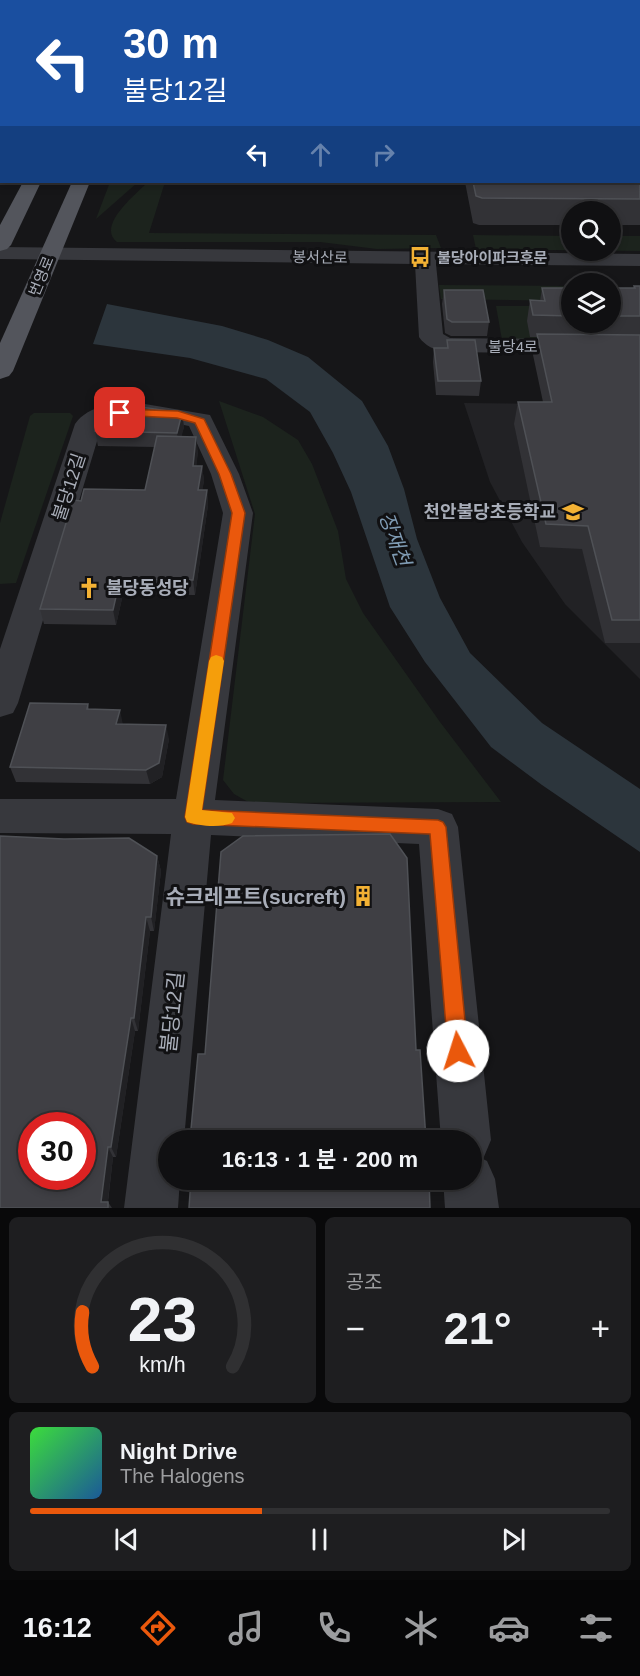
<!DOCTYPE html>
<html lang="ko">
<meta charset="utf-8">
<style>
:root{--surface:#101012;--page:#1e1e20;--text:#f1f3f6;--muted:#9c9d9f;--line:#303032;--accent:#ea580c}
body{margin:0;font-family:Arial,"Noto Sans KR",sans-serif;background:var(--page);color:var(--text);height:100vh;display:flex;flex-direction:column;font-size:22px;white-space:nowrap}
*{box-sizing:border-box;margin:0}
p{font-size:20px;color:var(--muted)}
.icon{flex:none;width:33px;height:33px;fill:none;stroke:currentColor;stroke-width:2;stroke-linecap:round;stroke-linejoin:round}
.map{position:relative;height:1208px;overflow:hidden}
.drawer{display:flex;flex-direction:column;gap:9px;padding:9px;background:#09090a;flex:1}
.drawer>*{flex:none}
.guide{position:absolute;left:0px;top:0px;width:640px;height:183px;box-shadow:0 3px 9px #0003,0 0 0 2px var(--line);background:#1a4fa0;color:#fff;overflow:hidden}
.fabs{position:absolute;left:561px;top:201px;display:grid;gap:12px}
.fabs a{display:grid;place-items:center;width:60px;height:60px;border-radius:50%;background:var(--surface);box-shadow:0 3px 9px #0003,0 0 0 2px var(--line);font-size:30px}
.speed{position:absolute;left:18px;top:1112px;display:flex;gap:12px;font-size:30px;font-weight:700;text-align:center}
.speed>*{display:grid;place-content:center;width:78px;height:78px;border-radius:50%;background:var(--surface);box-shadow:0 3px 9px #0003,0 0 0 2px var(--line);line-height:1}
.speed .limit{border:9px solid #d22;background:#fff;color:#111}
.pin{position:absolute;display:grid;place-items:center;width:51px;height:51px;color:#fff;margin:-26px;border-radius:12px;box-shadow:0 3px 9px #0006}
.me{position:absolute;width:66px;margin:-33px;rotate:355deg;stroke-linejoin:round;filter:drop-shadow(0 0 4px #0008)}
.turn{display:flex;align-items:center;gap:21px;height:126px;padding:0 24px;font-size:27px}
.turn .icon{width:78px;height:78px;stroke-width:2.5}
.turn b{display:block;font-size:42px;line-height:51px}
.lanes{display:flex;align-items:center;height:57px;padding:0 24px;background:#0003;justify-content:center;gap:30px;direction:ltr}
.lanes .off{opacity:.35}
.big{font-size:45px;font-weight:700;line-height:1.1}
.drawer .tile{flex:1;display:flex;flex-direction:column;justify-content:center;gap:9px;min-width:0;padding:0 21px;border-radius:9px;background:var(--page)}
.drawer .dial{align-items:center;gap:0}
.dial svg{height:156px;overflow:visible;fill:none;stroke:var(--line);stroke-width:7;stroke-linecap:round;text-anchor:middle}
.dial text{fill:var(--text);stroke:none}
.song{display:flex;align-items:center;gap:18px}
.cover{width:72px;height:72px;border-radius:9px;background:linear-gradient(135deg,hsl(120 70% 55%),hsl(210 70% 35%))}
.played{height:6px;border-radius:3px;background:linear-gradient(90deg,var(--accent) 40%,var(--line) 40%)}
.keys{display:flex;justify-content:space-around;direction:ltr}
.heat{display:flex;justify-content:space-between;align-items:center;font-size:33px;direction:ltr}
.drawer .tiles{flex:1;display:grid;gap:9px;grid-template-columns:1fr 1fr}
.tile:last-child{grid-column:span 2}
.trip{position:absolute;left:158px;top:1130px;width:324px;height:60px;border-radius:30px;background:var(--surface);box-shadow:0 3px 9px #0003,0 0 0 2px var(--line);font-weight:700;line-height:60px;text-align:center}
.tab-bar{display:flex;height:96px;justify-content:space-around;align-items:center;background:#060607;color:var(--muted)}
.tab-bar .icon{width:42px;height:42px}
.tab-bar .active{color:var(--accent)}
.tab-bar b{font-size:27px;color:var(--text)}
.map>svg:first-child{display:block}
</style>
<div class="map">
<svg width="640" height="1208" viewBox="0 0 640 1208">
<rect width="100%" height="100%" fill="#161618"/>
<!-- built -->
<polygon fill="#222225" points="464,403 640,405 640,679 565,604 522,542 490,482"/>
<!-- green -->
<g fill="#1c231d">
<polygon points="0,0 101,1 2,2 0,170"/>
<polygon points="110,182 138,182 96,219"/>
<path d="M148,182H165L149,233L436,235L441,248L377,249L320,242H117C96,226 136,194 148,182Z"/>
<polygon points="473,235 571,236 572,250 610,250 611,236 640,236 640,251 476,249"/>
<polygon points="439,285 571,286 571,301 441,299"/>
<polygon points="496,306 534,306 543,340 502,340"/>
<polygon points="219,401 263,417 298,440 312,464 338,531 346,579 363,613 440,722 501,802 250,803 234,794 223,780 255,514"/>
<polygon points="34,413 70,413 73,416 16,583 0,584 0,523 30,416"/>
</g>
<!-- water -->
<polygon fill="#2c353c" points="107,304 222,326 268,340 308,357 362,401 388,446 404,489 417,539 440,598 470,653 542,723 640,789 640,852 542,785 491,747 425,662 390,607 351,492 333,453 310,412 266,379 190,358 93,344"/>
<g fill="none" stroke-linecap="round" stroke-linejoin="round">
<!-- minor -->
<g fill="#37383d" fill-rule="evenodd">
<polygon points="106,0 118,0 105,2"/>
<path d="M0,247L640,254V266L436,264L443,334L450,338L640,340V354L445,352C435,350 425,346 419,337L415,264L0,259Z"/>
<path d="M139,403L210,415L239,474L253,513L215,800L438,809L452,814L458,827L491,1140L483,1159L487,1161L495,1179L499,1208H445L443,1179H471V1140H441L419,844L211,835L184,1140H168V1179H180L178,1208H124L171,834L0,833V799H176L223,513L211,474L189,426C161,421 126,411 101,428L18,703L13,713L0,717V649L75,424C89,404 117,403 139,403Z"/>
</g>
<!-- major -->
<g fill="#53555c" fill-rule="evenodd">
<polygon points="120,0 132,0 133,2 119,2"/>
<polygon points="153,0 165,0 152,2"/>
<polygon points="23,182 41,182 11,245 7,249 0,251 0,225"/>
<polygon points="72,182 90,182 13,371 9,376 0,379 0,343"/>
</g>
</g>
<!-- wall -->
<g fill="#323236">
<polygon points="453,0 640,0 640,225 610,225 610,212 572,212 572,225 479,225 473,223 465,182 639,182 639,2 454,2"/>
<polygon points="634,286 640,286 640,643 605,643 582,549 540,547 514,424 518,402 543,402 533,355 537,337 530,337 527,321 530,300 540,301 542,288 572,288 572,322 610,322 610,288 633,288"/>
<polygon points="444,290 489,322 487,336 451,336 445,333 442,304"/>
<polygon points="447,340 481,381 479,396 436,395 433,362 434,348 447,348"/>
<polygon points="182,413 184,427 181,436 198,451 196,466 202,466 204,481 202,490 207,490 208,505 195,595 123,594 116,625 44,624 40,609 81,501 145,490 155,447 98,446 95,431"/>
<polygon points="88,704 89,709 123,724 169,739 162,777 150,784 16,782 10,767"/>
<polygon points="157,856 161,871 154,931 150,931 138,1031 135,1031 116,1157 113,1157 108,1202 112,1208 0,1208"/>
</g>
<!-- shaded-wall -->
<g fill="#212124">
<polygon points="182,413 184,427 179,447 177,433"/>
<polygon points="196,437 198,451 195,481 193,466"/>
<polygon points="202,466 204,481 200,505 198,490"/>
<polygon points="207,490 208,505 195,595 193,580"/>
<polygon points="120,579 123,594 116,625 113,610"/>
<polygon points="120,710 123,725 116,724"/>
<polygon points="166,725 169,739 162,777 150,784 146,770"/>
<polygon points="157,856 161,871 154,931 151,917"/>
<polygon points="146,917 150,931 138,1031 134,1018"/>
<polygon points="131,1018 135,1031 116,1157 111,1147"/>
<polygon points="108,1147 113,1157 107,1208 101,1202"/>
</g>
<!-- building -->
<g fill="#3f3f44" stroke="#4f5156" stroke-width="1.5" fill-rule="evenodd">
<rect x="239" y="0" width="145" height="2"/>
<polygon points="463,0 640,0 640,199 482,198 476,196 473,182 639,182 639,2 463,2"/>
<polygon points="634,286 640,286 640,316 610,316 610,288 635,288"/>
<polygon points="542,288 572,288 572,316 533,315 530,300 545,301"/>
<polygon points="444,290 483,290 489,322 452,322 447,319"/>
<polygon points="537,334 640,335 640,620 612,620 588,526 546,524 518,402 552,402"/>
<polygon points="447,340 475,340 481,381 438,381 434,348 448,348"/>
<polygon points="141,407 182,413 177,433 95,431 99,417 119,408"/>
<polygon points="157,436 196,437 193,466 202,466 198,490 207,490 193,580 120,579 113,610 40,609 73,500 81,501 84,489 145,490"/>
<polygon points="30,703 88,704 87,709 120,710 116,724 166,725 159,763 146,770 10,767"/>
<polygon points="390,834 407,858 416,1050 420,1050 426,1140 190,1140 198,1054 205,1054 221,852 243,836"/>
<path d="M0,836L64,839L129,838L157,856L151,917H146L134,1018H131L111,1147H108L101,1202H108V1208H0ZM32,1125H82V1176H32Z"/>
<polygon points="191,1179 429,1179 430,1208 189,1208"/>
</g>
<!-- route -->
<polygon fill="#ea580c" stroke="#983908" stroke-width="1.5" points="120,409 178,411 204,419 231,474 245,513 202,810 438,820 443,822 446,827 468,1051 465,1058 458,1061 451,1058 448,1051 430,834 193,824 187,822 185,817 232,513 219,474 195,423 177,418 117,415 117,410"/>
<!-- slow -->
<path fill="#f59e0b" d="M216,655L222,657L224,661L202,810L232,813L235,818L232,823C220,828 199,826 187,822L185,817L209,661L211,657Z"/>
<!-- icons -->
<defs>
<symbol id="bus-bare" viewBox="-9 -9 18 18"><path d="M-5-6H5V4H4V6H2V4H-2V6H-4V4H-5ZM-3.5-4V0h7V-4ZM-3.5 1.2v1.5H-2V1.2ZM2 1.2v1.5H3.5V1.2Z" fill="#f2b134" stroke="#111113" stroke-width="2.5" paint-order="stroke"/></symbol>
<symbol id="school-bare" viewBox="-9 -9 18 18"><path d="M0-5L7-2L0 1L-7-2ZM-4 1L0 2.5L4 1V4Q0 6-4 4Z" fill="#f2b134" stroke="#111113" stroke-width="2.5" paint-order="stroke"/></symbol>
<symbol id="church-bare" viewBox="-9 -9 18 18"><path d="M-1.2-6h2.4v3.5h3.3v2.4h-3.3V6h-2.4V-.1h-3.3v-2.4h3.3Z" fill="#f2b134" stroke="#111113" stroke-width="2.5" paint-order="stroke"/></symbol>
<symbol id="building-bare" viewBox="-9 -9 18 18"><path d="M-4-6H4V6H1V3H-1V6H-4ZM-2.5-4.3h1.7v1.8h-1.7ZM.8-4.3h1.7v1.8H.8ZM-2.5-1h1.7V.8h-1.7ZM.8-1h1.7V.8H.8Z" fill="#f2b134" stroke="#111113" stroke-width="2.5" paint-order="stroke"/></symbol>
</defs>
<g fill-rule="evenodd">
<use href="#bus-bare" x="405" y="242" width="30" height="30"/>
<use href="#school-bare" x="558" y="497" width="30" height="30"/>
<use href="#church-bare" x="74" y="573" width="30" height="30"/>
<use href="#building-bare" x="348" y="881" width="30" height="30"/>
</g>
<g text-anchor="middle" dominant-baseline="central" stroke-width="6" stroke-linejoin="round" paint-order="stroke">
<!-- far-street labels -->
<g font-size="15" fill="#a8adb8" stroke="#111113">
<text transform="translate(320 257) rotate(1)">봉서산로</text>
<text transform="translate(41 276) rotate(-68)">번영로</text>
<text x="513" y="346">불당4로</text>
</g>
<!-- far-poi labels -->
<g font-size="15" font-weight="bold" fill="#a8adb8" stroke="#111113" text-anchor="start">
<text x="437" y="257">불당아이파크후문</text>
</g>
<!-- street labels -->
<g font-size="18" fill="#a8adb8" stroke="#111113">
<text transform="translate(69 487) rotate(-72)">불당12길</text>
</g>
<!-- poi labels -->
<g font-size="18" font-weight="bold" fill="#a8adb8" stroke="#111113" text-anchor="end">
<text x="556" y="512">천안불당초등학교</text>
<text x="106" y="588" text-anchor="start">불당동성당</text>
</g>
<!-- water labels -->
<g font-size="20" font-style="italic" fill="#7f9bb3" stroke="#111113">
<text transform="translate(395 539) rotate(70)">장재천</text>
</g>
<!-- near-poi labels -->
<g font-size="21" font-weight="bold" fill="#a8adb8" stroke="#111113" text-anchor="end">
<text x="346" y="896">슈크레프트(sucreft)</text>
</g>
<!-- near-street labels -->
<g font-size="21" fill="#a8adb8" stroke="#111113">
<text transform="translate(172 1012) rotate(-84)">불당12길</text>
</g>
</g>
</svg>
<div class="fabs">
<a><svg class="icon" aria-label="search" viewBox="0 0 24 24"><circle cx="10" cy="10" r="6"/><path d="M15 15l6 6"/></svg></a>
<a><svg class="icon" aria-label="layers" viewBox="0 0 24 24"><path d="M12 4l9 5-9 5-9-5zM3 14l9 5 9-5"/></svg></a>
</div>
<div class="speed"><div class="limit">30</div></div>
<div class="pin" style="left:120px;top:413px;background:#d93025"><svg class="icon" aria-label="arrive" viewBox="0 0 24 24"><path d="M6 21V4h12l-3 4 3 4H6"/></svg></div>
<svg class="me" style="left:458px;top:1051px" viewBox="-20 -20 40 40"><circle r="19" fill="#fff"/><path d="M0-13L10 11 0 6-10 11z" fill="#ea580c"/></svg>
<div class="trip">16:13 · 1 분 · 200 m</div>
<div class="guide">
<div class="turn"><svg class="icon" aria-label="left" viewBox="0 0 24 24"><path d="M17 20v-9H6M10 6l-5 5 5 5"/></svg><div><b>30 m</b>불당12길</div></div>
<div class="lanes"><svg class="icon" aria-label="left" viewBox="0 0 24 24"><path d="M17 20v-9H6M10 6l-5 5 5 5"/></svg><svg class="icon off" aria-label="ahead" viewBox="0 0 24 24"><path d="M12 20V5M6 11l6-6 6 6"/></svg><svg class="icon off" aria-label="right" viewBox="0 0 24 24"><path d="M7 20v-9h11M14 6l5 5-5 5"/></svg></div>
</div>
</div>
<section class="drawer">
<div class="tiles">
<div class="tile dial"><svg viewBox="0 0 100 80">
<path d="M14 69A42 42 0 1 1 86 69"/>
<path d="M14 69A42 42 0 0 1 9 41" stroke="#ea580c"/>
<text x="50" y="56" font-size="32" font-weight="700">23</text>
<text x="50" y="72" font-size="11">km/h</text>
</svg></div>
<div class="tile"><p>공조</p>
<div class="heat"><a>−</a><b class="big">21°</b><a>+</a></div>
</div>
<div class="tile">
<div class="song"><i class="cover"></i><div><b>Night Drive</b><p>The Halogens</p></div></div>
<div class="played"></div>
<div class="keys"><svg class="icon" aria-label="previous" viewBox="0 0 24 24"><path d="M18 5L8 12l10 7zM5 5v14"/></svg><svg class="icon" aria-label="pause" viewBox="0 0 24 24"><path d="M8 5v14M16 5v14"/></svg><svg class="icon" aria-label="next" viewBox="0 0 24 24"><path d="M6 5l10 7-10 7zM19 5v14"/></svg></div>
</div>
</div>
</section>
<nav class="tab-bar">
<b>16:12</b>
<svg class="icon active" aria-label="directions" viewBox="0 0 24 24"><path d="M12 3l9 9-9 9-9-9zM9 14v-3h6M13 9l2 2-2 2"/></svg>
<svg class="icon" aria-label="music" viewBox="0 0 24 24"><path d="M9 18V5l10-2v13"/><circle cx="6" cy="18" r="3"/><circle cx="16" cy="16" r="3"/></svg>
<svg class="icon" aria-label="phone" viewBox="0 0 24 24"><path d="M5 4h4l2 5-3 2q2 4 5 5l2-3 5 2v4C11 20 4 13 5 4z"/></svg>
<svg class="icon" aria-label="climate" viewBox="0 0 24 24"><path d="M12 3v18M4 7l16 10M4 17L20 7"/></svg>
<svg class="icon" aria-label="car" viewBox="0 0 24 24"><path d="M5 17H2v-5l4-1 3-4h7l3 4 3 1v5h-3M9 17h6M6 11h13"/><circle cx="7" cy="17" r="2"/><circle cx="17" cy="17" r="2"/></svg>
<svg class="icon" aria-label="filters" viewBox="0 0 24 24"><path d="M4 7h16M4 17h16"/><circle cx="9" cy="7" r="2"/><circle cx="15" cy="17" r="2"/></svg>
</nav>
